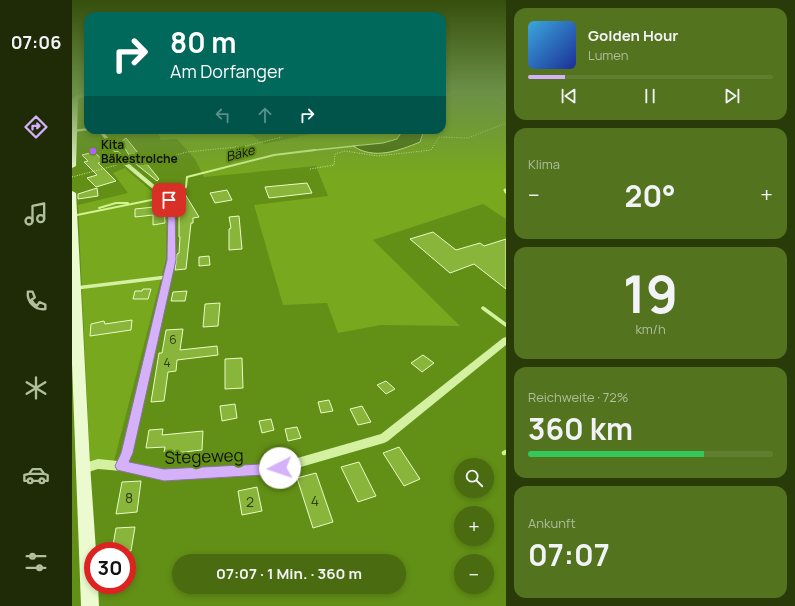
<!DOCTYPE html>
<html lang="de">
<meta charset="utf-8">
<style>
:root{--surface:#4a6b10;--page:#54731e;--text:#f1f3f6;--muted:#b2bf9f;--line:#617e30;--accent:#d5b1fa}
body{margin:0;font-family:Manrope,sans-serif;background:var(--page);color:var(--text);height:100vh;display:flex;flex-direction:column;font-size:15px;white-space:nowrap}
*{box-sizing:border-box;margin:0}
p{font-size:13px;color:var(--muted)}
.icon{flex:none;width:22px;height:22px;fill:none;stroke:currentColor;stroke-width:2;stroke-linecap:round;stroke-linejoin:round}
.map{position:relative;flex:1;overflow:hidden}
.panel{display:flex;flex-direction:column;gap:8px;padding:8px;background:#293b09;width:289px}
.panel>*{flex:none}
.banner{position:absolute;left:12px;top:12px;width:362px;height:122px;border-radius:12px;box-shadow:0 2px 6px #0003;background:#00695c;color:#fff;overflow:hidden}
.buttons{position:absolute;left:382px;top:458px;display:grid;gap:8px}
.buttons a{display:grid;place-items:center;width:40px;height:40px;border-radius:50%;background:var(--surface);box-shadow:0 2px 6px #0003;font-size:20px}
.speed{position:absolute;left:12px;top:542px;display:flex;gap:8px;font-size:20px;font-weight:700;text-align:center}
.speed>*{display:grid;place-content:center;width:52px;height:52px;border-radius:50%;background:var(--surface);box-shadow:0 2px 6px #0003;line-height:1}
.speed .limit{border:6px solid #d22;background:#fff;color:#111}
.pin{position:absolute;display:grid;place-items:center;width:34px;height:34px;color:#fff;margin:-17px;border-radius:8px;box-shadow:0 2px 6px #0006}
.me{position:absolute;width:44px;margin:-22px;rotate:266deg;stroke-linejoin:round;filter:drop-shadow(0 0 3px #0008)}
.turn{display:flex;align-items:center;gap:14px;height:84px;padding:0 20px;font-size:18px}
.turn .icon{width:52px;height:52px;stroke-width:2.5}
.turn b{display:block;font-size:28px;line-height:34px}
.lanes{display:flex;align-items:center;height:38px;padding:0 20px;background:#0003;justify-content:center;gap:20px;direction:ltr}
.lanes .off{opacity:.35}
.big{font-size:30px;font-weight:700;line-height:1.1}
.panel .tile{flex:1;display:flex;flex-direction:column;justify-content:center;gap:6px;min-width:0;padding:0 14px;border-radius:12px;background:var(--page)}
.panel .dial{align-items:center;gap:0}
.dial b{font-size:52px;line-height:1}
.song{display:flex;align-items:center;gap:12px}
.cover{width:48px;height:48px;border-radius:6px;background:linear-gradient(135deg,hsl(200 70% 55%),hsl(230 70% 35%))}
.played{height:4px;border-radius:2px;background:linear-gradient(90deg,var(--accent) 15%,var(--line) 15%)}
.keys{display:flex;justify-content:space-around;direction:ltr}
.heat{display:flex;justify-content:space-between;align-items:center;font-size:22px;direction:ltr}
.charge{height:6px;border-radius:3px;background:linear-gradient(90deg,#34c759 72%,var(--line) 0)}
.trip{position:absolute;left:100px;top:554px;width:234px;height:40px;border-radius:20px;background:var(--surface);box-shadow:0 2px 6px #0003;font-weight:700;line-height:40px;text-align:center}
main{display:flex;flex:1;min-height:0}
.dock{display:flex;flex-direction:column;width:72px;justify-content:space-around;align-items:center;background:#1e2b06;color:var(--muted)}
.dock .icon{width:28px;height:28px}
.dock .current{color:var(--accent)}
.dock b{font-size:18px;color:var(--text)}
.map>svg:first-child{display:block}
</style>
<main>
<nav class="dock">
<b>07:06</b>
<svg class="icon current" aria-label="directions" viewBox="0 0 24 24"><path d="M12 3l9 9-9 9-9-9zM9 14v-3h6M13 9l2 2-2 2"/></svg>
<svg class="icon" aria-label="music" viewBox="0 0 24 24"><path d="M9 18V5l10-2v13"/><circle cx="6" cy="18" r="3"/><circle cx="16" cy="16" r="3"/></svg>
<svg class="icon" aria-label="phone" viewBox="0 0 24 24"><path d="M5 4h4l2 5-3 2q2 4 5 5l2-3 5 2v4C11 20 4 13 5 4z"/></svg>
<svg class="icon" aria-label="climate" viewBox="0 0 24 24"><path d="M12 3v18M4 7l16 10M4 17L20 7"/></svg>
<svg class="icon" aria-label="car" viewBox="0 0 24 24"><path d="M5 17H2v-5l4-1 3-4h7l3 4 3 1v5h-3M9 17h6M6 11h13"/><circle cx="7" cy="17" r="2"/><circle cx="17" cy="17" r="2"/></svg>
<svg class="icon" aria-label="filters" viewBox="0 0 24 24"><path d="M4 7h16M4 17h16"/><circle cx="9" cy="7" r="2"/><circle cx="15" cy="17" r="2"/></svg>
</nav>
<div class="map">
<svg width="434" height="606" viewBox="0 0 434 606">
<rect width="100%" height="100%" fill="#628f16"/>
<!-- green -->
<g fill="#77a81e">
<polygon points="370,91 434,91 434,219 411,204 301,240 388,326 309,325 266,333 255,303 211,305 182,205 256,196 244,166 132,177 123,159 105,139 89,140 85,130 173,130 192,144 256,130 331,130 325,139 311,143 282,146 348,142 352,130 370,130"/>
<polygon points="53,168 95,205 94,259 42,461 18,463 6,205 56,193 41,173"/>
</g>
<!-- water -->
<path fill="#486c0e" stroke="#d2f394" d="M331,130H352L348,142C326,151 302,160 281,146L311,143L325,139Z"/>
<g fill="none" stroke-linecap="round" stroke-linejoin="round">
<!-- stream-far2 -->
<g stroke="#d2f394" stroke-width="1.5">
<polyline points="370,97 387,91"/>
<polyline points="234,151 283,146"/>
</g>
<!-- stream-far1 -->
<g stroke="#d2f394" stroke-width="2">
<polyline points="27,208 44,203 56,203"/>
<polyline points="0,216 104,195 114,187 115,177 202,155 243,150"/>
</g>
<!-- stream -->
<polyline stroke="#d2f394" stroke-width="4.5" points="432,453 434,452"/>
</g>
<!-- building -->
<g fill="#89b53a" stroke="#e9fbc8">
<polygon points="54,138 87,179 85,181 64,164 57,155 49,142"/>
<polygon points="22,152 33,162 26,163 44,181 24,187 15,178 25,175 12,162 16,161 10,155"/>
<polygon points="235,183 240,193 197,198 193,187"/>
<polygon points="25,188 26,196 6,199 6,194"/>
<polygon points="155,190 160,200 143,203 138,193"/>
<polygon points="113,194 127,217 121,218 121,223 119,223 114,269 103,270 105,254 107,253 108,237 107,237 107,216 109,216 108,205 103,196"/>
<polygon points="92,206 93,223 81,225 81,215 63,217 63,209"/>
<polygon points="167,216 170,249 157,250 157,229 159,228 157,217"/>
<polygon points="361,232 384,250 408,243 412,246 434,239 434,289 402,264 378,273 338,239"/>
<polygon points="137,256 138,265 127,266 127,257"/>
<polygon points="71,289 79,289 76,299 61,299 63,291 70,291"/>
<polygon points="115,291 113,301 99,301 101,292"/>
<polygon points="148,303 146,326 131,327 133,304"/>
<polygon points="60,320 59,330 18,336 19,324 32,321 33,324"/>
<polygon points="111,329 108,350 145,346 146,355 105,360 104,371 96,372 92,401 79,402 87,353 90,353 94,330"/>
<polygon points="351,355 362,363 350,372 339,363"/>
<polygon points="170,358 171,388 153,389 153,359"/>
<polygon points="314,381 323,389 314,394 305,385"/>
<polygon points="257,400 261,411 249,413 246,402"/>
<polygon points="163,404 165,418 150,421 148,406"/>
<polygon points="290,406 299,422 286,425 278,409"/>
<polygon points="199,419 202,430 190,433 187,421"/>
<polygon points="225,427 229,438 216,441 213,429"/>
<polygon points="91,429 90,435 131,431 130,450 103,453 103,451 92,452 93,447 74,448 77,430"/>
<polygon points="327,447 348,479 332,486 311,453"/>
<polygon points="287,462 304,496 286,502 269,467"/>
<polygon points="244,473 261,522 241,528 225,478"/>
<polygon points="69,481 65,512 44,514 50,482"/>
<polygon points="185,487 190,511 170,515 166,491"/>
<polygon points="63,527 59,551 40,551 44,528"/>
</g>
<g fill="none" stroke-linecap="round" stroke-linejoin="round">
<!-- path -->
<g stroke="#d4f0a1" stroke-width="1" stroke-dasharray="1 1.5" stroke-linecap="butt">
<polyline points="416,91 434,106"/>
<polyline points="225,133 241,130"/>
<polyline points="65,165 115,152 174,146 210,137"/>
<polyline points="238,169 262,165 263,154 273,151 306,156 359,150 367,137 396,138 434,123"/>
<polyline points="0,177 45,165"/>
</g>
<!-- lane-far2 -->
<polyline stroke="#d4f0a1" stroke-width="2.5" points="179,130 220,130"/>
<!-- lane-far1 -->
<polyline stroke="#d4f0a1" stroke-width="3" points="433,190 434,192"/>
<!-- lane -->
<g stroke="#d4f0a1" stroke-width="3.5">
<polyline points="4,288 95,277"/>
<polyline points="411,308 434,325"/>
</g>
<!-- street -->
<g fill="#d4f0a1" fill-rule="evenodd">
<polygon points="16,128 16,130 18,130 2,132 0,132 0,130"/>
<polygon points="26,130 30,130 55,162 99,199 103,205 103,260 60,453 56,462 93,470 208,463 309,434 431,338 434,337 434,345 316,441 312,443 208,473 93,480 49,471 26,469 10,474 6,473 4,469 6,465 26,459 46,461 50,453 95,260 97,205 95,201 51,164"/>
</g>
<!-- secondary -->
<g fill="#ebfbcf" fill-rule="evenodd">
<polygon points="16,91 16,95 6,99 4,166 0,168 0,99 4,95"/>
<polygon points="0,191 4,193 18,464 24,551 21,551 21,585 26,585 27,606 9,606 0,363"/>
</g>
</g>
<!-- sky -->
<linearGradient id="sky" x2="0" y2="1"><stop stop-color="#364f0c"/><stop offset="0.52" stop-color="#6b9047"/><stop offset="1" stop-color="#6b9047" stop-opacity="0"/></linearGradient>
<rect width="434" height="176" fill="url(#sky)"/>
<!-- route -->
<polygon fill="#d5b1fa" stroke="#8a73a2" points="97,198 99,199 103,205 104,260 61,453 57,462 92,469 208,463 212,464 214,468 212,472 208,474 92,481 49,471 45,470 43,466 49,453 95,260 96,205 93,200"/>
<!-- markers -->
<circle fill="#b260ff" stroke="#628f16" stroke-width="1.5" cx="21" cy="151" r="4"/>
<g text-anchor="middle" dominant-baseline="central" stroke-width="4" stroke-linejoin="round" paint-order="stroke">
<!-- far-poi labels -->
<g font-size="12" font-weight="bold" fill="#111" stroke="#628f16" text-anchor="start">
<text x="29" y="144">Kita<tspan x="29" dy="14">Bäkestrolche</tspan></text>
</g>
<!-- number labels -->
<g font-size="12" fill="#2f3a1b">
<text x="101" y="339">6</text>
<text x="95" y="362">4</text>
</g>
<!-- far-water labels -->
<g font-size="13" font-style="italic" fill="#111" stroke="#628f16">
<text transform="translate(168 153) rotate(-15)">Bäke</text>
</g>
<!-- near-number labels -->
<g font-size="14" fill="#2f3a1b">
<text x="57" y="497">8</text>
<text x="243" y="500">4</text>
<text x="178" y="501">2</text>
</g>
<!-- near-street labels -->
<g font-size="17" fill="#111" stroke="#628f16">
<text transform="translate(132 456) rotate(-2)">Stegeweg</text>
</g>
</g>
</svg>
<div class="buttons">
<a><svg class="icon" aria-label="search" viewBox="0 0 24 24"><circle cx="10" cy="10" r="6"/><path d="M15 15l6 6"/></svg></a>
<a>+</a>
<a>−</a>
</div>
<div class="speed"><div class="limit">30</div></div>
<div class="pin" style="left:97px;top:200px;background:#d93025"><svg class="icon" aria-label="arrive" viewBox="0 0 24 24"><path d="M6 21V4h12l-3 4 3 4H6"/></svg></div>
<svg class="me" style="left:208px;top:468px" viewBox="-20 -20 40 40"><circle r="19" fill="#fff"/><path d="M0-13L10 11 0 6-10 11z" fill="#d5b1fa"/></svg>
<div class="trip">07:07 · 1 Min. · 360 m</div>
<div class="banner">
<div class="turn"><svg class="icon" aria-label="right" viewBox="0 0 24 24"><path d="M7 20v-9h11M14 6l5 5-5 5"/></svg><div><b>80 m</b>Am Dorfanger</div></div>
<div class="lanes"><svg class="icon off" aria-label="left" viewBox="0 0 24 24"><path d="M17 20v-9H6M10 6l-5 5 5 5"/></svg><svg class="icon off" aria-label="ahead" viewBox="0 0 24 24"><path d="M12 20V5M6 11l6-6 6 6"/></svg><svg class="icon" aria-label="right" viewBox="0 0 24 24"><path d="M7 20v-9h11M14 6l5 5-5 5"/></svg></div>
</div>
</div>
<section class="panel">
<div class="tile">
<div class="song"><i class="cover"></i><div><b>Golden Hour</b><p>Lumen</p></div></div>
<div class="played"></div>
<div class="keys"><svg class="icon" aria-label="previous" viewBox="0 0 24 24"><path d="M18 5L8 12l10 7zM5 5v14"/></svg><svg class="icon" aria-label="pause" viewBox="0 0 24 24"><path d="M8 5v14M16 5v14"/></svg><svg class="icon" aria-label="next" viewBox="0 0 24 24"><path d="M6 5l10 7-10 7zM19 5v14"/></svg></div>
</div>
<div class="tile"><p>Klima</p>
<div class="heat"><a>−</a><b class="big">20°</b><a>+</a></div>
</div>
<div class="tile dial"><b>19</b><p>km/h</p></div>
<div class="tile"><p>Reichweite · 72%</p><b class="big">360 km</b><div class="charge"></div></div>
<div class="tile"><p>Ankunft</p><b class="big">07:07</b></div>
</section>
</main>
